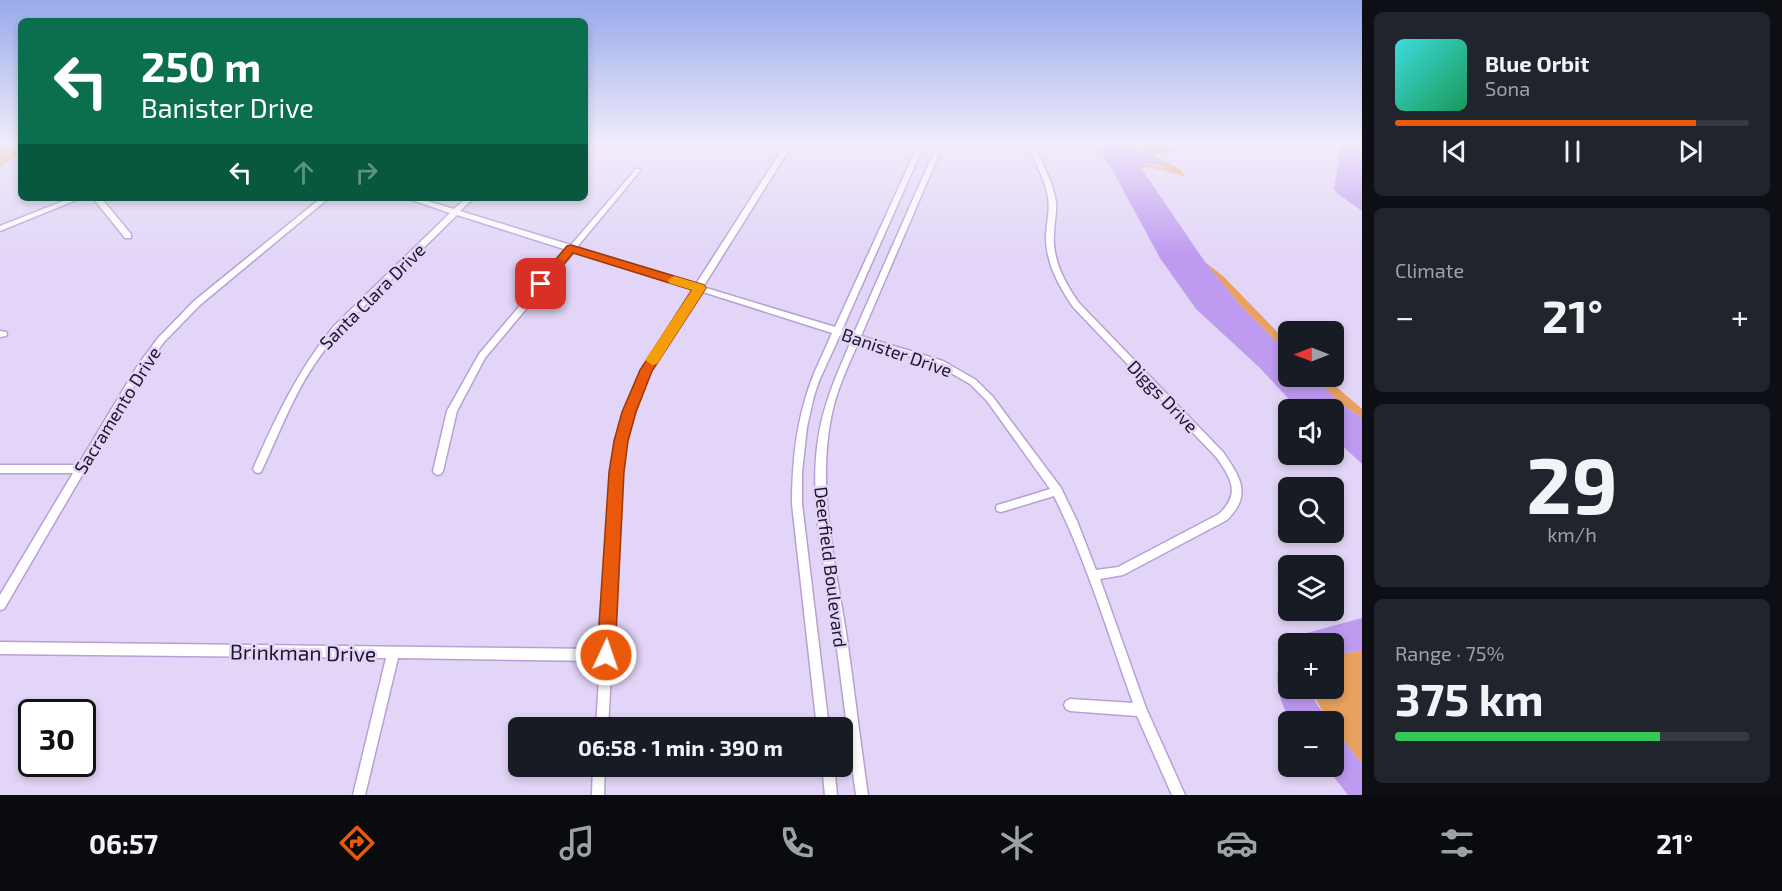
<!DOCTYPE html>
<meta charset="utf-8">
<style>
:root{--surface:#171b24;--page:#20242c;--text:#f1f3f6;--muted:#9ea1a6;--line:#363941;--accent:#ea580c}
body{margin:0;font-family:"Exo 2",sans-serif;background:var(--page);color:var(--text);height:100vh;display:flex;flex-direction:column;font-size:22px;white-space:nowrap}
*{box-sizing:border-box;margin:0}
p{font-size:20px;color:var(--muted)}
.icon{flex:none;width:33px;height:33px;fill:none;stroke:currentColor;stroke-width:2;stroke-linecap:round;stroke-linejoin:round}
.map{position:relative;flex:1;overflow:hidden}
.drawer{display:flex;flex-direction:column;gap:12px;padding:12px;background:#0d0f14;width:420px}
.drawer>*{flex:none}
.banner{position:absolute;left:18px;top:18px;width:570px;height:183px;border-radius:9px;box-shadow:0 3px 9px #0003;background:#0b6e4f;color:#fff;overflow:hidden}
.needle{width:39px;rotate:270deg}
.fabs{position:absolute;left:1278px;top:321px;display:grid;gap:12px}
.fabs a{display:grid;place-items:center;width:66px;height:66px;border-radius:9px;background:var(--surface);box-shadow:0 3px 9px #0003;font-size:30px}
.speed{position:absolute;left:18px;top:699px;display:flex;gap:12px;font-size:30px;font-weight:700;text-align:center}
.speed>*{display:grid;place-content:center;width:78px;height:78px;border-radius:50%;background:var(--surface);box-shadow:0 3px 9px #0003;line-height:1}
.speed .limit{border:3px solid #111;border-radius:9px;background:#fff;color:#111}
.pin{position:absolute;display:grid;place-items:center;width:51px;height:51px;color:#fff;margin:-26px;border-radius:12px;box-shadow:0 3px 9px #0006}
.me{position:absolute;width:66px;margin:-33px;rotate:3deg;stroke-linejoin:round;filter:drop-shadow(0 0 4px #0008)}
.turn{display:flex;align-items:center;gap:21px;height:126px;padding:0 24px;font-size:27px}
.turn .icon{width:78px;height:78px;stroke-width:2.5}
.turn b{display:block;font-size:42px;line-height:51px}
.lanes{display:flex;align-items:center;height:57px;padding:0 24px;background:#0003;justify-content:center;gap:30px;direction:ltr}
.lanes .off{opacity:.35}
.big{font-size:45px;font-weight:700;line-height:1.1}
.drawer .card{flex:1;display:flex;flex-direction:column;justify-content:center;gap:9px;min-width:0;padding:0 21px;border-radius:9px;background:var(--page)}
.drawer .dial{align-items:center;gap:0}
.dial b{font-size:78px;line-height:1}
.song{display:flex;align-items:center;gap:18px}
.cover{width:72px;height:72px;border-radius:9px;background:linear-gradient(135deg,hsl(180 70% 55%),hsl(150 70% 35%))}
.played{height:6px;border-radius:3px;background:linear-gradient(90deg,var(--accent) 85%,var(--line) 85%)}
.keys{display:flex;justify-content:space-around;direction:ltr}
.heat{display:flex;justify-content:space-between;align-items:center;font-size:33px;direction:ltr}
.charge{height:9px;border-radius:4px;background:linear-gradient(90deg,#34c759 75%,var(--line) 0)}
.trip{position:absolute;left:508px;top:717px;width:345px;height:60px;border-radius:9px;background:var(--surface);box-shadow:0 3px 9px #0003;font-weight:700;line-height:60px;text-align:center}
.menu{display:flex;height:96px;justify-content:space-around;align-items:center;background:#090b0e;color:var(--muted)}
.menu .icon{width:42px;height:42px}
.menu .selected{color:var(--accent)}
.menu b{font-size:27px;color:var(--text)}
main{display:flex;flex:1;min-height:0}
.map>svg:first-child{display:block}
</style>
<main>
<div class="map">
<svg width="1362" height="795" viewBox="0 0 1362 795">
<rect width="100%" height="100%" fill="#e2d5f7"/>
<!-- green -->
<g fill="#e8a15f">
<polygon points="0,145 21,145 14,153 21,151 21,153 0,168"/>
<polygon points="1133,145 1193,145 1156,155 1156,157 1182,170 1184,176 1149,167 1139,168 1139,164 1167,167"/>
<polygon points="1205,262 1224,277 1288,343 1288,353 1240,305"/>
<polygon points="1313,377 1325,377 1362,409 1362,418 1340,403"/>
<polygon points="1362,651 1362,764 1334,728 1334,722 1328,721 1310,689 1334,688 1334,654"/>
</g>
<!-- water -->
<g fill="#be9af0">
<polygon points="1096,145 1133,145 1168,167 1147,163 1139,165 1205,262 1240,305 1288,353 1288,376 1313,377 1340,403 1362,418 1362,464 1334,438 1334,410 1298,409 1259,367 1196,309 1160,258 1110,166"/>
<polygon points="1339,145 1362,145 1362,211 1338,194 1334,189 1339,158"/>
<polygon points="1362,618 1362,651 1334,654 1334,644 1293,643 1303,634"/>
<path d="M1288,649V688L1310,689L1316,703L1329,721H1292C1277,701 1270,668 1288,649Z"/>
<polygon points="1334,728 1362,764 1362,795 1348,795 1326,767 1334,766"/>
</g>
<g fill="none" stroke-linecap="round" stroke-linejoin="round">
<defs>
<g id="street">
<path d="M785,145H792L703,287L835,327L918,145H924L842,330L854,333L937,145H943L861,336L943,361L976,380L993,397L1061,488L1077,521L1096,570L1118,567L1219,514C1241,493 1231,479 1217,458L1073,307C1058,285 1045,261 1046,234C1047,221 1050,210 1048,197C1045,179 1035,162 1027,145H1034C1042,164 1053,181 1056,202C1057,213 1054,223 1054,234C1052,260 1065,283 1079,303L1223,452C1241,478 1252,495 1227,520L1123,575L1100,579L1146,708L1185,795H1172L1137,716L1070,711L1066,709L1064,705L1066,701L1070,699L1133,703C1108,634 1087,562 1054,496L1001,512L997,511L996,508L997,505L1001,504L1050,489L987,401L970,384L937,365L859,341C848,366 836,391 831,418C817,489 835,562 846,632C854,686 860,741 868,795H856C848,739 842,683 834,628C825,569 810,507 817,447C822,406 836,376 852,339L840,335L819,381L814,396L807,427L802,472V504L829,728H817L792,504C792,463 796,423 810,384C816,367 825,350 832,333L700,291C684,317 665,343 651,370C634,401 626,437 622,472L608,728H596L600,661L398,658L365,795H353L386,658L0,654V642L601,649L612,472L616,441L624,412L642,370L693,289L574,252L485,358L457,411L443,471L441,474L438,475L435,474L433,471L447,411L479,354L567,250L457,215L340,330C323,351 308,372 296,396C283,421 273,447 261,472L258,473L255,472L253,469C276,417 298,370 334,326L450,213L406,198H417L454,209L466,198H474L460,211L571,245L636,169H640V171L577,247L696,284Z"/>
<polygon points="71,198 81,198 0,231 0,226"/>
<polygon points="93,198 101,198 131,234 131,238 125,238"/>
<polygon points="321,198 329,198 200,305 164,342 144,369 4,609 0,610 0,595 73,473 0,473 0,465 78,465 138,365 158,338 194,301"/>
<polygon points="0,331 6,332 7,334 6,336 0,337"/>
<polygon points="593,766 605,766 604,795 592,795"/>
<polygon points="822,766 834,766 837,795 825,795"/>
</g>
</defs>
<!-- street casing -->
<use href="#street" stroke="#b6a0d6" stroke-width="3"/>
<!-- street -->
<use href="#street" fill="#fff" fill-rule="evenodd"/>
</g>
<!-- sky -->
<linearGradient id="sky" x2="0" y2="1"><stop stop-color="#97aaeb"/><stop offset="0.56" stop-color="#f2ecfb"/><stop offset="1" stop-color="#f2ecfb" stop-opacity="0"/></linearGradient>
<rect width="1362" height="257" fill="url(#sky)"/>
<!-- route -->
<polygon fill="#ea580c" stroke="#983908" stroke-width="1.5" points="571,245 704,285 706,288 652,371 636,412 628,441 624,472 615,655 612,661 606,664 600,661 597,655 609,472 614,441 622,412 640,370 692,290 573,253 545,287 537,287 537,281 567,246"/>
<!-- slow -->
<polygon fill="#f59e0b" points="674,276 704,285 706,288 657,364 652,365 645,360 692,290 669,283 668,280"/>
<g text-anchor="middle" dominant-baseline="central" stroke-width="5" stroke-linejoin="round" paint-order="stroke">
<!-- street labels -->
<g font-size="18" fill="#1d1529" stroke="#e2d5f7">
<text transform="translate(372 296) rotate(-45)">Santa Clara Drive</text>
<text transform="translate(897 352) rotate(19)">Banister Drive</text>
<text transform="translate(1163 396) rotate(46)">Diggs Drive</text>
<text transform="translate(117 410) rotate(-58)">Sacramento Drive</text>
<text transform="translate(831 567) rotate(83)">Deerfield Boulevard</text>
</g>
<!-- near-street labels -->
<g font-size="21" fill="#1d1529" stroke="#e2d5f7">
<text transform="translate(303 652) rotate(1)">Brinkman Drive</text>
</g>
</g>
</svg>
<div class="fabs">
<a><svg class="needle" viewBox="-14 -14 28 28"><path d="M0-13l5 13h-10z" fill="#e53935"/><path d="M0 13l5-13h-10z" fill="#9ea1a6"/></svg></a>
<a><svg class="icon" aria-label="sound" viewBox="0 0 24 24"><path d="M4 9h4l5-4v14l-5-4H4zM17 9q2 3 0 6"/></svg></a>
<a><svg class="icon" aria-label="search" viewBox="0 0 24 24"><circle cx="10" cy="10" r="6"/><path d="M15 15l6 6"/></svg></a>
<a><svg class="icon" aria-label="layers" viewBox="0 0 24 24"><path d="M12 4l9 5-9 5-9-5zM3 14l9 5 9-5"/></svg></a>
<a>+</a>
<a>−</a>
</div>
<div class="speed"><div class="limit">30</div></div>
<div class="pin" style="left:541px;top:284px;background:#d93025"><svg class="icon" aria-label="arrive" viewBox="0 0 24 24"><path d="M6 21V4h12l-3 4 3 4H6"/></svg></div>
<svg class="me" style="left:606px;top:655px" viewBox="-20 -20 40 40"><circle r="17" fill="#ea580c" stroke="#fff" stroke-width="3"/><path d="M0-11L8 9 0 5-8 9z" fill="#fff"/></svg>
<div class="trip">06:58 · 1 min · 390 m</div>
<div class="banner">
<div class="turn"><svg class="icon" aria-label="left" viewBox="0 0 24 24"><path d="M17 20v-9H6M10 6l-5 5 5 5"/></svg><div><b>250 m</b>Banister Drive</div></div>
<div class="lanes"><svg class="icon" aria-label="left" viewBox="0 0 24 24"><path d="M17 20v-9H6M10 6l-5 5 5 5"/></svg><svg class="icon off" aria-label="ahead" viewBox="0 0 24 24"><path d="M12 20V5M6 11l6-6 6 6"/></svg><svg class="icon off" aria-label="right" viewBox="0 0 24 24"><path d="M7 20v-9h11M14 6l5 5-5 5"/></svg></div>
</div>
</div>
<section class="drawer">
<div class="card">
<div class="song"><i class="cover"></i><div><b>Blue Orbit</b><p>Sona</p></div></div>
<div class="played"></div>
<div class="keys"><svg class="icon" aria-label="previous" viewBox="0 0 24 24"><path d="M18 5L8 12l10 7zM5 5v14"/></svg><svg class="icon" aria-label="pause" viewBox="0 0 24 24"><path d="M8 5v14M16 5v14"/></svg><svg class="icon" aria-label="next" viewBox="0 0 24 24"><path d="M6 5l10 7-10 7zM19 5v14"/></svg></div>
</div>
<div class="card"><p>Climate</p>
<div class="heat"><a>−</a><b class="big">21°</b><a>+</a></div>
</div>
<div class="card dial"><b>29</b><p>km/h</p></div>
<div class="card"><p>Range · 75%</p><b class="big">375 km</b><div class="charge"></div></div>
</section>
</main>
<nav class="menu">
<b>06:57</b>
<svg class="icon selected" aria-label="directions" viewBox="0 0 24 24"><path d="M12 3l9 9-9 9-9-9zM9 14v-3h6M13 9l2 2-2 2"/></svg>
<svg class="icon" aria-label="music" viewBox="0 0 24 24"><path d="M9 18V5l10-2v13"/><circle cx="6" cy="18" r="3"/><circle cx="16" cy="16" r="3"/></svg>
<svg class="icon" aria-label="phone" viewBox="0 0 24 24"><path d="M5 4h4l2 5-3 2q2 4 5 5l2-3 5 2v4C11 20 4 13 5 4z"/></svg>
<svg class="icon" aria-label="climate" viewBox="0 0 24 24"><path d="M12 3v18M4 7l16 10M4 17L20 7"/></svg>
<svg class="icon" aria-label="car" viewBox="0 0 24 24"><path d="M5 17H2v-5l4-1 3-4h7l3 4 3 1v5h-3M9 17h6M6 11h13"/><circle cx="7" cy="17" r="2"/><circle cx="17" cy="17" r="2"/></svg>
<svg class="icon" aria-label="filters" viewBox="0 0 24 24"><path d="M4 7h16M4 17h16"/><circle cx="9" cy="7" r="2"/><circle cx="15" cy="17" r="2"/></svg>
<b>21°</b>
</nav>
